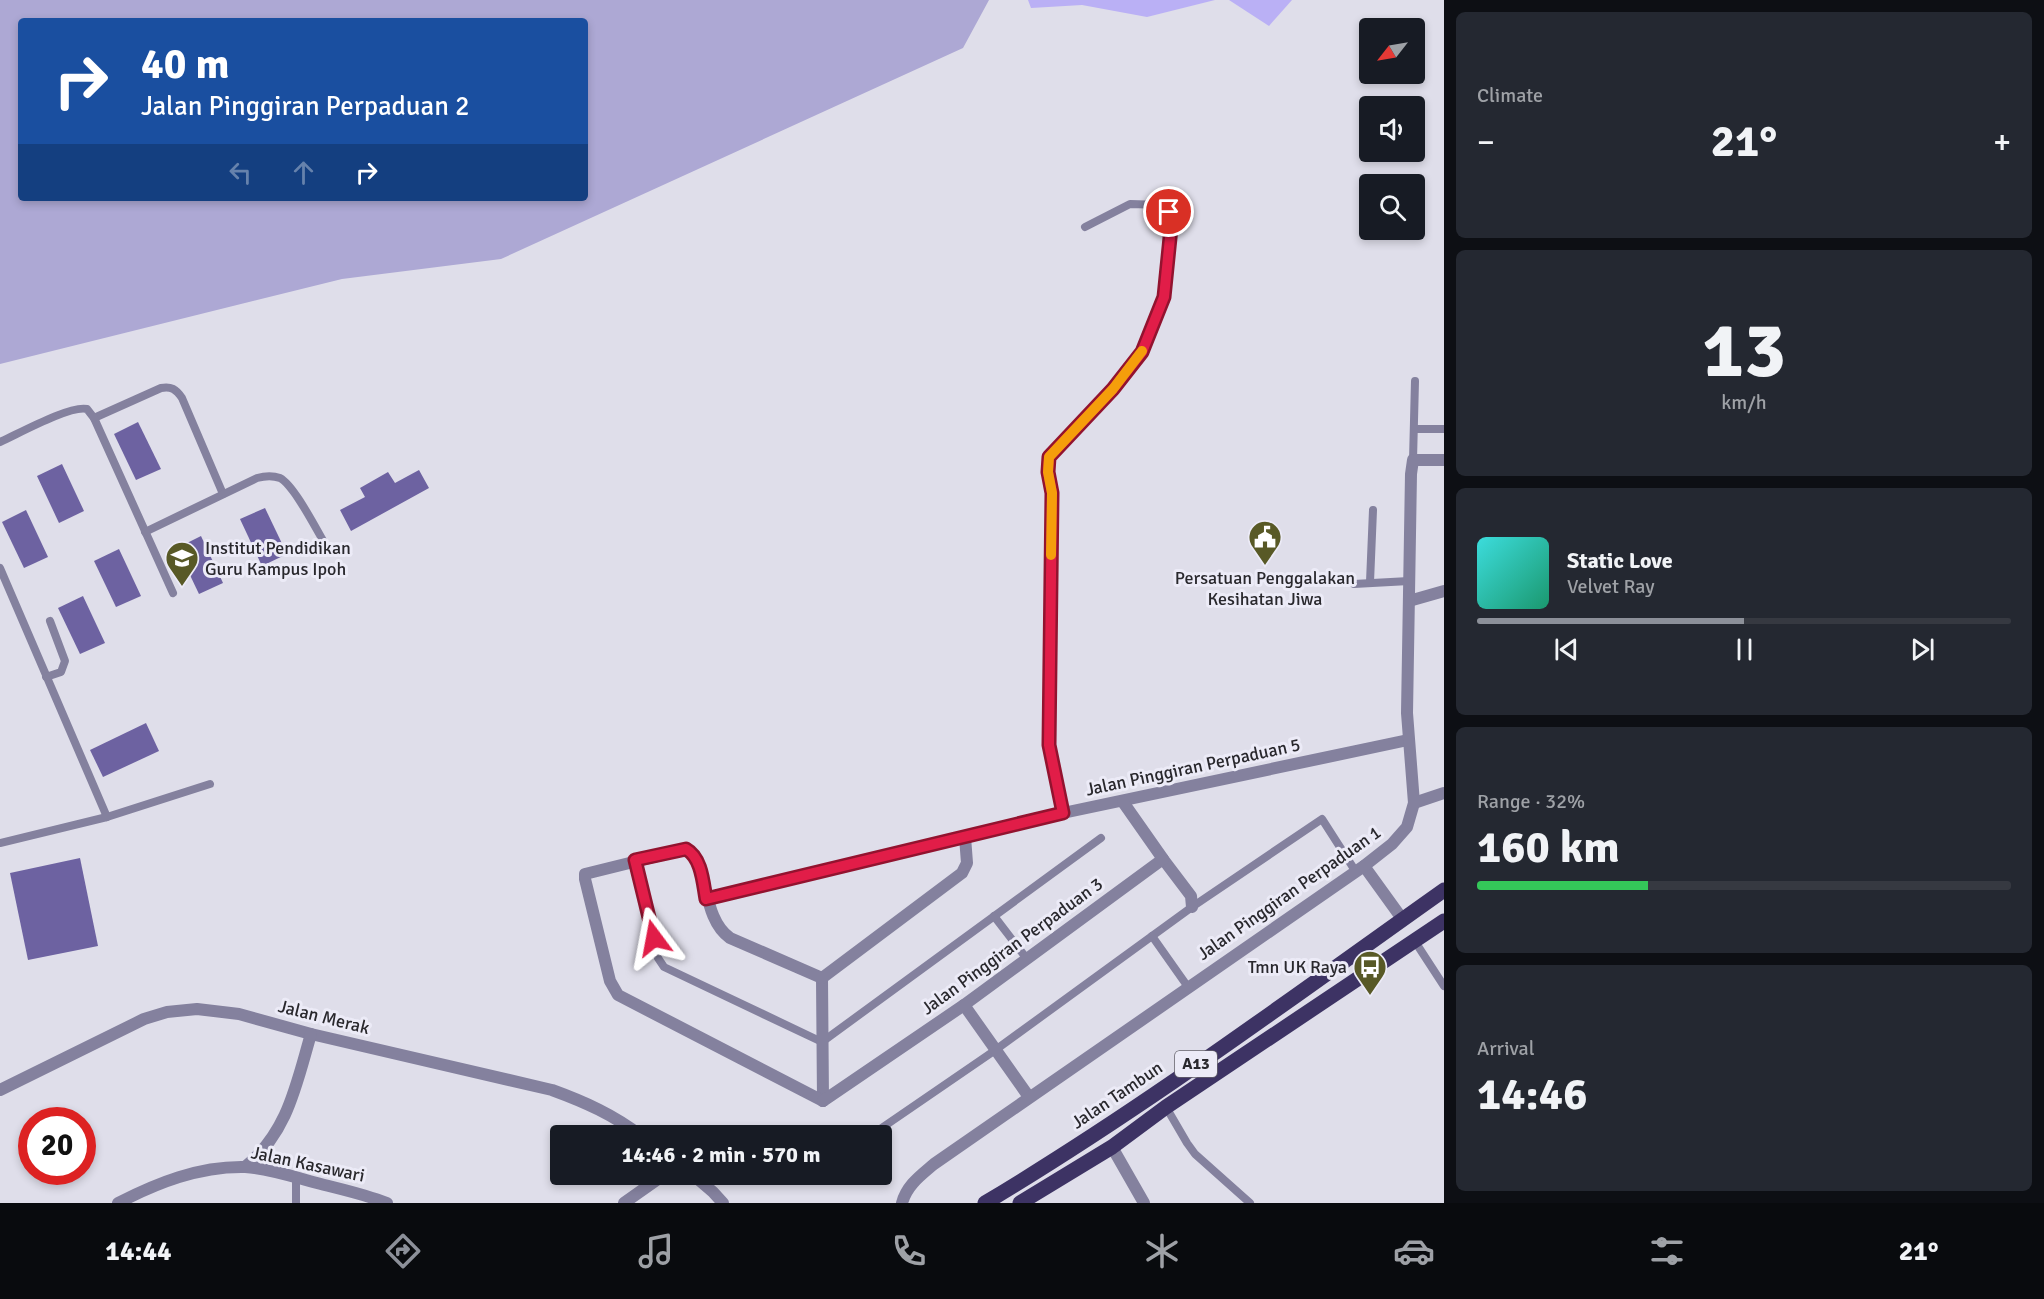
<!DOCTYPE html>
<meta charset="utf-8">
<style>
:root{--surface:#171b24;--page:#242831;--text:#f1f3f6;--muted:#9ea1a6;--line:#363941;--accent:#8c9099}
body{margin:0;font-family:Signika,sans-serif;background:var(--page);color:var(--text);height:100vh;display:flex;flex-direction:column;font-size:22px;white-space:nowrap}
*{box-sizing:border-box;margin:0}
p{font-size:20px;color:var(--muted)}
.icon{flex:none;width:33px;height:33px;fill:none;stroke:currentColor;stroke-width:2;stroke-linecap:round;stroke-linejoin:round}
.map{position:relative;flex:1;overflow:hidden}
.side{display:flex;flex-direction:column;gap:12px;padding:12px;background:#0d0f14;width:600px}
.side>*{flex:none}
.banner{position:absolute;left:18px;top:18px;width:570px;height:183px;border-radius:6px;box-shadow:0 3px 9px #0003;background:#1a4fa0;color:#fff;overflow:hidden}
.needle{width:39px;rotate:239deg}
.tools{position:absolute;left:1359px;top:18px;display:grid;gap:12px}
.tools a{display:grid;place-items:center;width:66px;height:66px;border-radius:6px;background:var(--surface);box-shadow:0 3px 9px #0003;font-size:30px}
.speed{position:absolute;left:18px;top:1107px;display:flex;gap:12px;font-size:30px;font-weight:700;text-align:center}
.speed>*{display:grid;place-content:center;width:78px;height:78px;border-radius:50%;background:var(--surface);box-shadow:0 3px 9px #0003;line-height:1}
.speed .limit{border:9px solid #d22;background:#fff;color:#111}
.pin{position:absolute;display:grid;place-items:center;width:51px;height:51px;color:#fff;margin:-26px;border:3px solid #fff;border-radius:50%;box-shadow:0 2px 6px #0007}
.me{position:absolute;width:66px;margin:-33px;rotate:347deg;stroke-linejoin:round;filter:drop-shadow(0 0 4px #0008)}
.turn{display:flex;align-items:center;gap:21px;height:126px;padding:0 24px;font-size:27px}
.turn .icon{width:78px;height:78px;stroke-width:2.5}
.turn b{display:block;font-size:42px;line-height:51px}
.lanes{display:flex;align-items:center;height:57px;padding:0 24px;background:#0003;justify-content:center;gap:30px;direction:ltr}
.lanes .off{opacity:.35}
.big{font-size:45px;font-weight:700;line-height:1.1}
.side .tile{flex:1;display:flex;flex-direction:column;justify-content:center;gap:9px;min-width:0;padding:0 21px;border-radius:9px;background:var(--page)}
.side .dial{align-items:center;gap:0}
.dial b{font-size:78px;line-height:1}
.song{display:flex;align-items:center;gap:18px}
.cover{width:72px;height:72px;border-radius:9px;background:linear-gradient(135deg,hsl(180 70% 55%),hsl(160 70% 35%))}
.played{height:6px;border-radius:3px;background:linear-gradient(90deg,var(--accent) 50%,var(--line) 50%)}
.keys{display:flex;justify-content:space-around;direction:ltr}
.heat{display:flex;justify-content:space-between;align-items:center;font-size:33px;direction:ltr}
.charge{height:9px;border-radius:4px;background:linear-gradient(90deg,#34c759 32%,var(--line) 0)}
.trip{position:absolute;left:550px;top:1125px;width:342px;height:60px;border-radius:6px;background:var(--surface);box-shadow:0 3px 9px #0003;font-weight:700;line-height:60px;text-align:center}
.menu{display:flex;height:96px;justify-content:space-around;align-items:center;background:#090b0e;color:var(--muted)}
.menu .icon{width:42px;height:42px}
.menu .on{color:var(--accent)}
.menu b{font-size:27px;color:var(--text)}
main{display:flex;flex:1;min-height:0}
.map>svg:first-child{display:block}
</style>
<main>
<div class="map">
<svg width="1444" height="1203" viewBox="0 0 1444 1203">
<rect width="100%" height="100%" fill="#dfdeea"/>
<!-- green -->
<path fill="#ada8d4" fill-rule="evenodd" d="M0,0H989L963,48L501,259L342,279L0,364ZM21,21H585V198H21Z"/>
<!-- water -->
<g fill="#bab0f5">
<polygon points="1028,0 1215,0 1147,17 1082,5 1031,8"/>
<polygon points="1229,0 1292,0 1269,26"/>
</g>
<!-- building -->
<g fill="#6d62a1">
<polygon points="138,422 161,469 136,480 114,434"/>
<polygon points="62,464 84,511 59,523 37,476"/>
<polygon points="419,470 429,488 351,531 340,510 365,497 360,488 388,472 395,483"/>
<polygon points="265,508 287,554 262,566 240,519"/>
<polygon points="26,510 48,557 24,568 2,522"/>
<polygon points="201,536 223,583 199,594 177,548"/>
<polygon points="119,549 141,596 116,607 94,561"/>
<polygon points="83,596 105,643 80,654 58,608"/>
<polygon points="146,723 159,751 103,777 90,750"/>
<polygon points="80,858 98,946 28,960 10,873"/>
</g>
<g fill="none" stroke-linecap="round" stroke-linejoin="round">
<!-- service -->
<g stroke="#84819e" stroke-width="8">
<path d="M94,418L161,388C171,386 176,389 182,398L223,494"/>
<polyline points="1414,429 1444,429"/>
<path d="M0,442C18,434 70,405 87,409L94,418L173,593"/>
<polyline points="1413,460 1415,381"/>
<path d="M145,532L257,478C264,476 272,475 280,478C295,486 318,533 328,549"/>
<polyline points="0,568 107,817"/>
<polyline points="1370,582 1373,510"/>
<polyline points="1354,584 1409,581"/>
<polyline points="46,677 61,672 65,661 50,621"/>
<polyline points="1063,813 1049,745 1052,493 1048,472 1049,457 1113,389 1142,352 1164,297 1172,217 1169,212 1163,205 1130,204 1085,227"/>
<polyline points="0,843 107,817 210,784"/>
<polyline points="635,860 658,958 664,967 822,1042 1101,838"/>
<polyline points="994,916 1027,959"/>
<polyline points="1152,936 1188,987"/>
<polyline points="1414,940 1444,986"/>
<polyline points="1166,1107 1187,1143 1195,1154 1250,1203"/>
<polyline points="870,1136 994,1051 1192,907 1322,819 1356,872"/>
<polyline points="296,1178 296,1203"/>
</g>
<!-- minor -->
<g stroke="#84819e" stroke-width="12">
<polyline points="1409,601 1444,591"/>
<polyline points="1414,803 1444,793"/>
<polyline points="1163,859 1191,896 1192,907"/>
<polyline points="1364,866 1403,920"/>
<polyline points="707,899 1063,813 1408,740"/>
<polyline points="822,978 823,1101"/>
<polyline points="964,1005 1029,1097"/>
<path d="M0,1090L144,1019L167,1012L197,1009L239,1014L311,1034L552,1090C585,1102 614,1115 641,1136"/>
<path d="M823,1101L618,995L610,981L585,879V874L686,849C710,862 700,917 730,938L822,978L962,873L967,863L965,837"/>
<polyline points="823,1101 964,1005 1163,859 1123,802"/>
<polyline points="1112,1147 1144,1203"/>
<path d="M245,1167C288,1132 296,1085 311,1034"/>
<polyline points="692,1174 713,1192 723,1203"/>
<path d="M118,1203C157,1183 199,1166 245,1167C268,1168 294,1177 317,1183C340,1189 364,1194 387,1203"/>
<polyline points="624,1203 665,1174"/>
<path d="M902,1203C907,1185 920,1176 934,1164L1364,866L1392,844L1407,827L1414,803L1407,713L1411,474L1413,460H1444"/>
</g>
<!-- primary -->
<g stroke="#3d3364" stroke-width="15">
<path d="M985,1203C1144,1108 1293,997 1444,890"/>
<polyline points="1020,1203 1112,1147 1166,1107 1444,921"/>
</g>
</g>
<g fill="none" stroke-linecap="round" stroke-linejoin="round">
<defs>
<path id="route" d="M654,938L635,860L686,849C702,858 703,883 706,899L1063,813L1049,745L1052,493L1048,472L1049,457L1113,389L1142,352L1164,297L1172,218L1169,212"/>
</defs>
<!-- route casing -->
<use href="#route" stroke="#92132f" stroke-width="15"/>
<!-- route -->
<use href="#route" stroke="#e11d48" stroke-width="10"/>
<!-- slow -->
<polyline stroke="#f59e0b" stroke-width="10" points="1051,555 1052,493 1048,472 1049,457 1113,389 1142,351"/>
</g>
<!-- icons -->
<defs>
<symbol id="civic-pin" viewBox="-11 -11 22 30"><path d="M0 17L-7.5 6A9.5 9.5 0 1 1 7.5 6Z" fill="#585926" stroke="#ecebf7"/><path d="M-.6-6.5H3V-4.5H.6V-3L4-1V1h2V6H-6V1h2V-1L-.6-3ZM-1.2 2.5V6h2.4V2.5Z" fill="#fff"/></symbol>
<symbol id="university-pin" viewBox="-11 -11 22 30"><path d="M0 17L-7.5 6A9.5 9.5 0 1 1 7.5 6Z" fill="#585926" stroke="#ecebf7"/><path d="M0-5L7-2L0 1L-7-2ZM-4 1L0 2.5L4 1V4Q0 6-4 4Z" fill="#fff"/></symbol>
<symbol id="bus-pin" viewBox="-11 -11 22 30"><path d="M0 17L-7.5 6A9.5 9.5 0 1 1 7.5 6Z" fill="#585926" stroke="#ecebf7"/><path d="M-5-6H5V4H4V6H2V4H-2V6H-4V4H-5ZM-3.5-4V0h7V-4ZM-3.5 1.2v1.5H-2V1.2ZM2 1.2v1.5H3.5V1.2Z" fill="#fff"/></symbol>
</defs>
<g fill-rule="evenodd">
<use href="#civic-pin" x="1246" y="518" width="38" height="52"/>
<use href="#university-pin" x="163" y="539" width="38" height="52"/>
<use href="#bus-pin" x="1351" y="948" width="38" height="52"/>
</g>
<g text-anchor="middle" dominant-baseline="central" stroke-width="6" stroke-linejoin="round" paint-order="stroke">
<!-- shield labels -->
<rect fill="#ecebf7" stroke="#64626a" stroke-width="1.5" x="1175" y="1051" width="42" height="26" rx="4.5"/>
<g font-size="16" font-weight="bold" fill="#29282d">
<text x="1196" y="1064">A13</text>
</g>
<!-- poi labels -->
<g font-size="18" fill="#29282d" stroke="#ecebf7" text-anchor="start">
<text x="205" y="548">Institut Pendidikan<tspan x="205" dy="21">Guru Kampus Ipoh</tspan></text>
<text x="1265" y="578" text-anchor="middle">Persatuan Penggalakan<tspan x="1265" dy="21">Kesihatan Jiwa</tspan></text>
<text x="1347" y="967" text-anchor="end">Tmn UK Raya</text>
</g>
<!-- street labels -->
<g font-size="18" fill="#29282d" stroke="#ecebf7">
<text transform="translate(1193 767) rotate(-12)">Jalan Pinggiran Perpaduan 5</text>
<text transform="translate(1289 893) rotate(-35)">Jalan Pinggiran Perpaduan 1</text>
<text transform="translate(1012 946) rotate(-36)">Jalan Pinggiran Perpaduan 3</text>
<text transform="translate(324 1017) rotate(14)">Jalan Merak</text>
<text transform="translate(1117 1095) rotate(-34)">Jalan Tambun</text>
<text transform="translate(308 1164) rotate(12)">Jalan Kasawari</text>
</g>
</g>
</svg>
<div class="tools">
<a><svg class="needle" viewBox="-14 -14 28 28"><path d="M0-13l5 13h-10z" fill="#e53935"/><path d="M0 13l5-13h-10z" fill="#9ea1a6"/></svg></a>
<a><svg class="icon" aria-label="sound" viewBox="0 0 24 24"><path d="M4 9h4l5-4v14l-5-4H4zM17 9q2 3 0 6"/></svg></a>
<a><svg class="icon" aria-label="search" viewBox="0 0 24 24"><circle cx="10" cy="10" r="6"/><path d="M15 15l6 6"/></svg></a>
</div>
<div class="speed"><div class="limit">20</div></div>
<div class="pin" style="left:1169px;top:212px;background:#d93025"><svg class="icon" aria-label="arrive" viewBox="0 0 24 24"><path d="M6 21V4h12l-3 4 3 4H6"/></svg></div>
<svg class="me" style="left:654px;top:938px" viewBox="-20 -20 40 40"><path d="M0-17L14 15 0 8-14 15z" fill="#e11d48" stroke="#fff" stroke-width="4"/></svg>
<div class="trip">14:46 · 2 min · 570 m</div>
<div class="banner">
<div class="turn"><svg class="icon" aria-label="right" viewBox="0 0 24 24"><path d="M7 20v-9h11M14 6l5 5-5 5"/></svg><div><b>40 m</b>Jalan Pinggiran Perpaduan 2</div></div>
<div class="lanes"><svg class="icon off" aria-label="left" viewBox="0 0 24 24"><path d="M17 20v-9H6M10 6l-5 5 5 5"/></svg><svg class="icon off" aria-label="ahead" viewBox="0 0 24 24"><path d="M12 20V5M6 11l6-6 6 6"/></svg><svg class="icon" aria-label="right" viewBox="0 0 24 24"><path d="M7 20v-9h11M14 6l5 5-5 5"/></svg></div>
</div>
</div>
<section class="side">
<div class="tile"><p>Climate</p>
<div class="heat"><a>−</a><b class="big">21°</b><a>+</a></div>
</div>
<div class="tile dial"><b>13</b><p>km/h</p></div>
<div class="tile">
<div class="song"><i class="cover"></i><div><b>Static Love</b><p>Velvet Ray</p></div></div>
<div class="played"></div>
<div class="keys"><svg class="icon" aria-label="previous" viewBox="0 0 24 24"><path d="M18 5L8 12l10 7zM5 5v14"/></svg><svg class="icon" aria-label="pause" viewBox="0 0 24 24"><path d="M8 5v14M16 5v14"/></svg><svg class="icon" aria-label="next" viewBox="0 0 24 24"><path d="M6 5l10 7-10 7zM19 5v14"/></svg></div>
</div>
<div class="tile"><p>Range · 32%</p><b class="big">160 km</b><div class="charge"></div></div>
<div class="tile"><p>Arrival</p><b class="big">14:46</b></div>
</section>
</main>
<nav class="menu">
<b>14:44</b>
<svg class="icon on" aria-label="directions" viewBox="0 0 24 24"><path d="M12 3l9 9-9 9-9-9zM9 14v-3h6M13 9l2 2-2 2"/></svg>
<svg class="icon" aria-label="music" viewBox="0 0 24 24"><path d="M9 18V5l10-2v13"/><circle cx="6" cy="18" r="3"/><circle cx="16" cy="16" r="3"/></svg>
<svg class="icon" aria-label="phone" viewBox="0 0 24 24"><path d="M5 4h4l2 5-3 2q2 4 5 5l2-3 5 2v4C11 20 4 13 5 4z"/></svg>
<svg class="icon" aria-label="climate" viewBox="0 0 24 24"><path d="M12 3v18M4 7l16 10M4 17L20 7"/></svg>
<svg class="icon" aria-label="car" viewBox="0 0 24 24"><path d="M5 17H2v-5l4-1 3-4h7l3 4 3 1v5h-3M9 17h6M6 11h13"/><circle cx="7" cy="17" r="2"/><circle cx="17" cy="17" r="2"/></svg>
<svg class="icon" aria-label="filters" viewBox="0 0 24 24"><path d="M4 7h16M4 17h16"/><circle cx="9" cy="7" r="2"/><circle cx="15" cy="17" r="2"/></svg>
<b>21°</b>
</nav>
